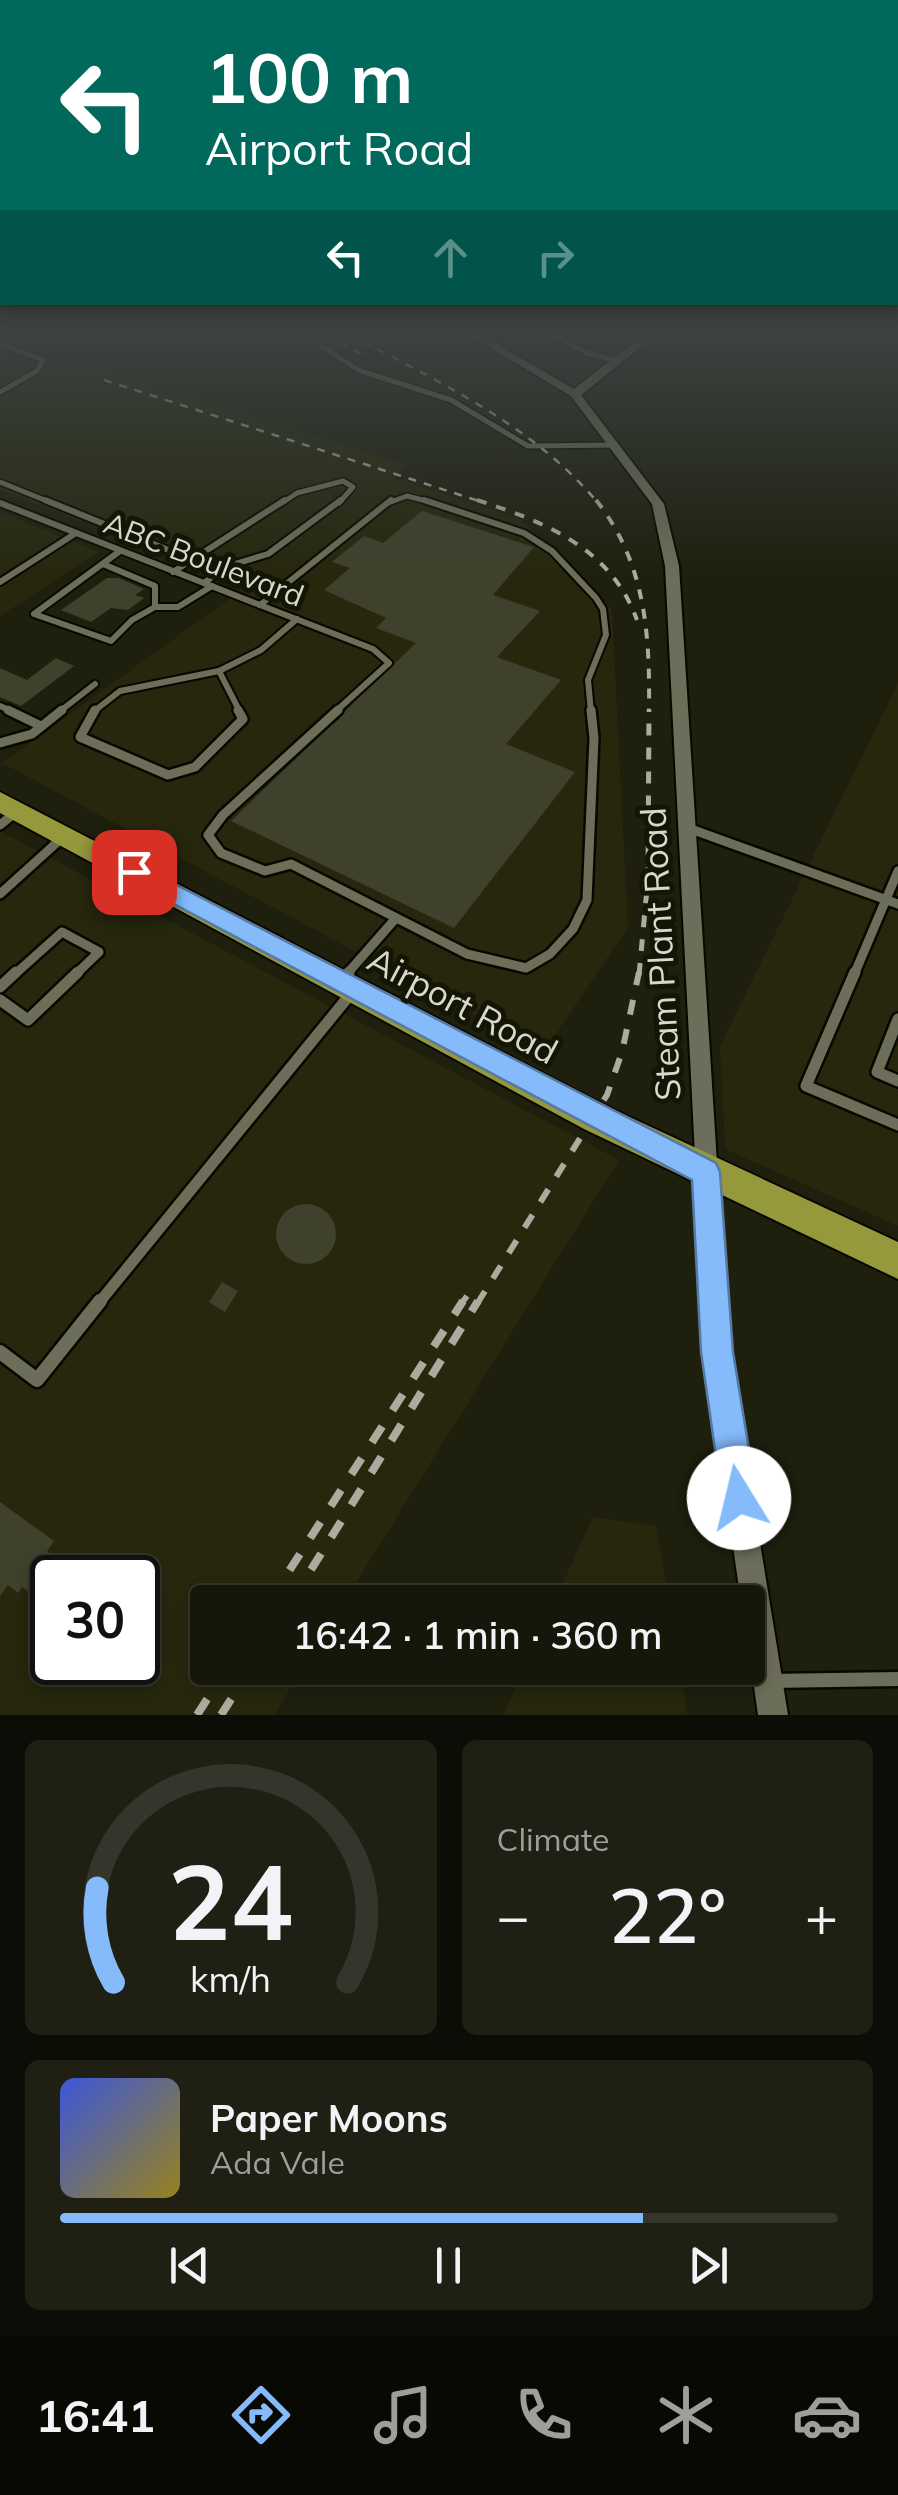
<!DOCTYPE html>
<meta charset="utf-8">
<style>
:root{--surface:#16170a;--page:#1f2013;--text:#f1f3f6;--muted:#9e9f9c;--line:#35362b;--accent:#85bbfb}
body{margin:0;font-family:Mulish,sans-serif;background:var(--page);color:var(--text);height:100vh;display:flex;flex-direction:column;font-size:38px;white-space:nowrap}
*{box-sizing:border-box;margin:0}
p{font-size:32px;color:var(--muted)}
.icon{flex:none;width:55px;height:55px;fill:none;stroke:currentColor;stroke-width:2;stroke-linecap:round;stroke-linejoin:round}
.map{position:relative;height:1715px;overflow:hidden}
.drawer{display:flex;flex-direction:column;gap:25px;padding:25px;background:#0c0d06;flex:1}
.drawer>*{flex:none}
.banner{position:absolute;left:0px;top:0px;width:900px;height:305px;box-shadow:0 5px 15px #0003,0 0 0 2px var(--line);background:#00695c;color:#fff;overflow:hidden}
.speed{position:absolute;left:30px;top:1555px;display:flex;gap:20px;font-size:50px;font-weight:700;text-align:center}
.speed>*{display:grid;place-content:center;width:130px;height:130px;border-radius:50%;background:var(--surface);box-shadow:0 5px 15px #0003,0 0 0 2px var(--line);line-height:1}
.speed .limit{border:5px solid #111;border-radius:15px;background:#fff;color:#111}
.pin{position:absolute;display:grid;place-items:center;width:85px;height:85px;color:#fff;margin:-42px;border-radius:20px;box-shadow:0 5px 15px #0006}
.me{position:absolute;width:110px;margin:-55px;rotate:351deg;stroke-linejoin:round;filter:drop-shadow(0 0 8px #0008)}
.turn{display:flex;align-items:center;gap:35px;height:210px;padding:0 40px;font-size:45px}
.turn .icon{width:130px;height:130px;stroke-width:2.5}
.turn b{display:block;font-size:70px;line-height:85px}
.lanes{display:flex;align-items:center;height:95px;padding:0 40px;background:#0003;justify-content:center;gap:50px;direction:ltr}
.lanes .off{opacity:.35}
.big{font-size:75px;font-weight:600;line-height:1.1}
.drawer .card{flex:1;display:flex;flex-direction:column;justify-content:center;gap:15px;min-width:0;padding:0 35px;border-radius:15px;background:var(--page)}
.drawer .dial{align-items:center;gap:0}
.dial svg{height:260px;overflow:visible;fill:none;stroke:var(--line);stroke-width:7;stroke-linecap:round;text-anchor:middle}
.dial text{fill:var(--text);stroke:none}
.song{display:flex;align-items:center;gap:30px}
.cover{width:120px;height:120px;border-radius:15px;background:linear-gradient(135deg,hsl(230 70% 55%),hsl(50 70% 35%))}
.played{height:10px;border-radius:5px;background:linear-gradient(90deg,var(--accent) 75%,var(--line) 75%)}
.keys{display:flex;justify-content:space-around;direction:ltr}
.heat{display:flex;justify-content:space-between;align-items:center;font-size:55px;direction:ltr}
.drawer .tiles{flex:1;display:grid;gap:25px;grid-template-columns:1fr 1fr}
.card:last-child{grid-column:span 2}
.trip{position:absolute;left:190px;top:1585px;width:575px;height:100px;border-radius:10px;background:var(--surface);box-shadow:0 5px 15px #0003,0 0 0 2px var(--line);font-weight:600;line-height:100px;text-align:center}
.dock{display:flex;height:160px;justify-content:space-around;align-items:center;background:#090904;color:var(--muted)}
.dock .icon{width:70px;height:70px}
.dock .on{color:var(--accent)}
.dock b{font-size:45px;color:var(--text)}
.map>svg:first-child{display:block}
</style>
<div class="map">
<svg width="898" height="1715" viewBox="0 0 898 1715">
<rect width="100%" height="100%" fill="#1e1f0d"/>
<!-- built -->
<g fill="#26270d" fill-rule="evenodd">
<polygon points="0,337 407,465 395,478 520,519 612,609 628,927 544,1052 2,763 247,586 0,490"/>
<polygon points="0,512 99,552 0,616"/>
<polygon points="898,683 898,1226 725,1149 720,1046"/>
<path d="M0,831L619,1160L344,1602H208V1668H303L274,1715H0ZM52,1578H138V1662H52Z"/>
<polygon points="593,1517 656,1526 669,1602 554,1602"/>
<polygon points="525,1668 680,1668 687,1715 503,1715"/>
</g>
<!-- building -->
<g fill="#40412d">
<polygon points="422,511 534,547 493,595 540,611 497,657 561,680 506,744 575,772 454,928 231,821 416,643 376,628 386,618 324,590 350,568 332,562 364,536 383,543"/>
<polygon points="107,578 119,578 144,589 135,595 144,598 128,610 111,608 91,622 61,610"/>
<polygon points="56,658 74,666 21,706 0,697 0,668 27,680"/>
<circle cx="306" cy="1234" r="30"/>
<polygon points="222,1282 238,1291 225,1312 209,1302"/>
<polygon points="0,1502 54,1541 47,1551 85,1578 52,1578 52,1608 22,1587 18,1593 8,1585 0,1596"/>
</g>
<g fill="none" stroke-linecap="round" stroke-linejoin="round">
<defs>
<g id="service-far4">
<polyline points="552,334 587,353 619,361"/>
<polyline points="0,344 43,360 37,371 0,392"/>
<polyline points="322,346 358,370 451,400 528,446 615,445"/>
<polyline points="0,482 52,503"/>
<polyline points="282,503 297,493 343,481 353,487 339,503"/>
<polyline points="388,503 407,496 434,503"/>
</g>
<g id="service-far3">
<polyline points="45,500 193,560"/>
<polyline points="424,500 524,533 552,551 596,598 603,609 606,635 588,680 591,712"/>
<polyline points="0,503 260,605"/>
<polyline points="120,551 34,614 111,641 132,620 155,607 178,607 212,586"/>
<polyline points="103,564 155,586 155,607"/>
<polyline points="173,572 285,500"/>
<polyline points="0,582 76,533"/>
<polyline points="204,583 225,567 268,554 341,500"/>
<polyline points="260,605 373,649 389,663 335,712"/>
<polyline points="260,605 391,500"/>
<polyline points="219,671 240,712"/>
<polyline points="219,671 261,650 297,619"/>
<polyline points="0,706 13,712"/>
<polyline points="59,712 95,684"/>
<polyline points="93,712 120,691 219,671"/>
</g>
<g id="service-far2">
<polyline points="8,710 41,726"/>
<polyline points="95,710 80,737 168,775 195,767 243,719 238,710"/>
<polyline points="338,710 223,815 208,835 221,853 265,871 291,864 467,954 526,968 550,954 573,929 587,900 594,738 591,710"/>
<polyline points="0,743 32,734 62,710"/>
<polyline points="0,825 17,811"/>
<polyline points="688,828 898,904"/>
<polyline points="0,894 63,837"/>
<polyline points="14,975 62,932 99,952 75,975"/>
<polyline points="346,975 396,918"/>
<polyline points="854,975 898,871"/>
</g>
<g id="service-far1">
<polyline points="855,972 806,1086 898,1125"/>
<polyline points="342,980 349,972"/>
<polyline points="0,987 16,972"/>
<polyline points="0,1000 28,1020 78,972"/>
<polyline points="898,1019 877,1072 898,1081"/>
<polyline points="98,1304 353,991"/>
</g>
<g id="service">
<polyline points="0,1352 37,1380 100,1301"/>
<polyline points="770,1681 898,1679"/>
</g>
<polygon id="minor" points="467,334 480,334 574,389 645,334 657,334 581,395 664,504 679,566 729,1352 788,1715 758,1715 748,1644 748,1602 741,1602 705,1352 665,566 652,504 571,396"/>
<polygon id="trunk" points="0,792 608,1107 898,1242 898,1279 584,1129 0,813"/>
</defs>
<!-- service-far4 casing -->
<use href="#service-far4" stroke="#080800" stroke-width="8"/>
<!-- service-far3 casing -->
<use href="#service-far3" stroke="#080800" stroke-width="10"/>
<!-- service-far2 casing -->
<use href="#service-far2" stroke="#080800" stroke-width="14"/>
<!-- service-far1 casing -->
<use href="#service-far1" stroke="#080800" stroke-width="16"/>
<!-- service casing -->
<use href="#service" stroke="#080800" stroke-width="19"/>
<!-- minor casing -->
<use href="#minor" stroke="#080800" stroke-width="4"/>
<!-- trunk casing -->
<use href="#trunk" stroke="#080800" stroke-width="4"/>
<!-- service-far4 -->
<use href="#service-far4" stroke="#6d6e59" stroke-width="5"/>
<!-- service-far3 -->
<use href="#service-far3" stroke="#6d6e59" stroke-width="6"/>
<!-- service-far2 -->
<use href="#service-far2" stroke="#6d6e59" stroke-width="9"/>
<!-- service-far1 -->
<use href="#service-far1" stroke="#6d6e59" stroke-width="11"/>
<!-- service -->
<use href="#service" stroke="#6d6e59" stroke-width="14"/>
<!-- minor -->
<use href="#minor" fill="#6d6e59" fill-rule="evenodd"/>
<!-- trunk -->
<use href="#trunk" fill="#96983c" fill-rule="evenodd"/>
<!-- rail-far4 -->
<g stroke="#abac9f" stroke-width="2.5" stroke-dasharray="8 8" stroke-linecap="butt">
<polyline points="326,334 361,354"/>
<path d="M349,334C438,382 532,424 598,503"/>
<polyline points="104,380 485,503"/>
</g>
<!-- rail-far3 -->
<g stroke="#abac9f" stroke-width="4" stroke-dasharray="10 10" stroke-linecap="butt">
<path d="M477,500C545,522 611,548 637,620"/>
<path d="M596,500C646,563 650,635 649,712"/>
</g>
<!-- rail-far2 -->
<polyline stroke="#abac9f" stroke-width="5" stroke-dasharray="12 12" stroke-linecap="butt" points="639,975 648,878 649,710"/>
<!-- rail-far1 -->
<g stroke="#abac9f" stroke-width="6" stroke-dasharray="15 15" stroke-linecap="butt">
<polyline points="461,1304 467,1296"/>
<polyline points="477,1304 607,1095 622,1052 639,972"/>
</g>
<!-- rail -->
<g stroke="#abac9f" stroke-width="8" stroke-dasharray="19 19" stroke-linecap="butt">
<polyline points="269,1602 463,1301"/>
<polyline points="291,1602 478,1301"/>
<polyline points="197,1715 227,1668"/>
<polyline points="221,1715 251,1668"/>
</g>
</g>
<!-- sky -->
<linearGradient id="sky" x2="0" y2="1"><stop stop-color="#101107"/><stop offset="0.58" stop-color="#3b4240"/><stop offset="1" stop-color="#3b4240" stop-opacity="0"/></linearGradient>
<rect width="898" height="575" fill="url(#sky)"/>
<!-- route -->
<polygon fill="#85bbfb" stroke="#567aa3" stroke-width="2.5" points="134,863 716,1163 720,1172 733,1352 757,1498 752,1511 739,1516 727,1511 722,1498 701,1352 692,1180 125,878 122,872"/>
<g text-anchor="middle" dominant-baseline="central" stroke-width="10" stroke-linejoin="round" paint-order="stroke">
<!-- far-street labels -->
<g font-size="30" fill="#d8d9cd" stroke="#151505">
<text transform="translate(204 559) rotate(21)">ABC Boulevard</text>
</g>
<!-- street labels -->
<g font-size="35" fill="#d8d9cd" stroke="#151505">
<text transform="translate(660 954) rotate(-93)">Steam Plant Road</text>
<text transform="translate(463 1005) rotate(28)">Airport Road</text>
</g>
</g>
</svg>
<div class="speed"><div class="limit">30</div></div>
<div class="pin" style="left:134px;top:872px;background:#d93025"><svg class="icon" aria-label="arrive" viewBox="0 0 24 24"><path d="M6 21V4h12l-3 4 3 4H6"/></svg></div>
<svg class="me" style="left:739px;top:1498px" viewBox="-20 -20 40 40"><circle r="19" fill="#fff"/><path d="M0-13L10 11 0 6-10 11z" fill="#85bbfb"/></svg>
<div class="trip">16:42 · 1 min · 360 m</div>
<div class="banner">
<div class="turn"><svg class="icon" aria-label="left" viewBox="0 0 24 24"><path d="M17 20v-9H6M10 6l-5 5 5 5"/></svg><div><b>100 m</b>Airport Road</div></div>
<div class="lanes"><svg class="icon" aria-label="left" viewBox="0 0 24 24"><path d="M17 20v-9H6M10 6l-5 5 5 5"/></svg><svg class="icon off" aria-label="ahead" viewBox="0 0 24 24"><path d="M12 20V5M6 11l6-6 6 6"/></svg><svg class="icon off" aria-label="right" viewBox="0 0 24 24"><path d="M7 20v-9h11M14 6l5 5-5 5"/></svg></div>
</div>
</div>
<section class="drawer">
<div class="tiles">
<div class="card dial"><svg viewBox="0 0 100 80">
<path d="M14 69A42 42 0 1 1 86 69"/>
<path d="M14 69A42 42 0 0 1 9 40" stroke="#85bbfb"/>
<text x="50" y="56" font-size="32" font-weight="700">24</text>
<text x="50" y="72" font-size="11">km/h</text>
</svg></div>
<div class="card"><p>Climate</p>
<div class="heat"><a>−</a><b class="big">22°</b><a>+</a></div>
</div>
<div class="card">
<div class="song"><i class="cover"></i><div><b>Paper Moons</b><p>Ada Vale</p></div></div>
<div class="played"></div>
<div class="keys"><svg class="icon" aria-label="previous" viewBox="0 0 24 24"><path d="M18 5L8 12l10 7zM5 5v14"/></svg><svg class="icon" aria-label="pause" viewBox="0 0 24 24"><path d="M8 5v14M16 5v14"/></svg><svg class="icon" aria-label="next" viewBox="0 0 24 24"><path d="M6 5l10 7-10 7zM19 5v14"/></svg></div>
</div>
</div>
</section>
<nav class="dock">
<b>16:41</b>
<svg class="icon on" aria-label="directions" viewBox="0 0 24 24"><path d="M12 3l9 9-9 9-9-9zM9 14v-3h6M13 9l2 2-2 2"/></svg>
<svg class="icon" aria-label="music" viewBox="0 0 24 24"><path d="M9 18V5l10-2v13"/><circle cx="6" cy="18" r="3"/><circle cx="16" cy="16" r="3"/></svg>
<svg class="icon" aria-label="phone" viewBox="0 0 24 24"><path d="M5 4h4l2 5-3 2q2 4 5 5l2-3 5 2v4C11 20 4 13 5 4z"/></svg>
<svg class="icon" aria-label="climate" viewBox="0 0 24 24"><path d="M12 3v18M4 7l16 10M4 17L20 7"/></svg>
<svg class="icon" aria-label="car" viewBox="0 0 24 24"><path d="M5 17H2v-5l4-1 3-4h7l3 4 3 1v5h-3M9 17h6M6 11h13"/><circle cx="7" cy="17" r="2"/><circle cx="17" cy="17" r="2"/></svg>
</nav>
